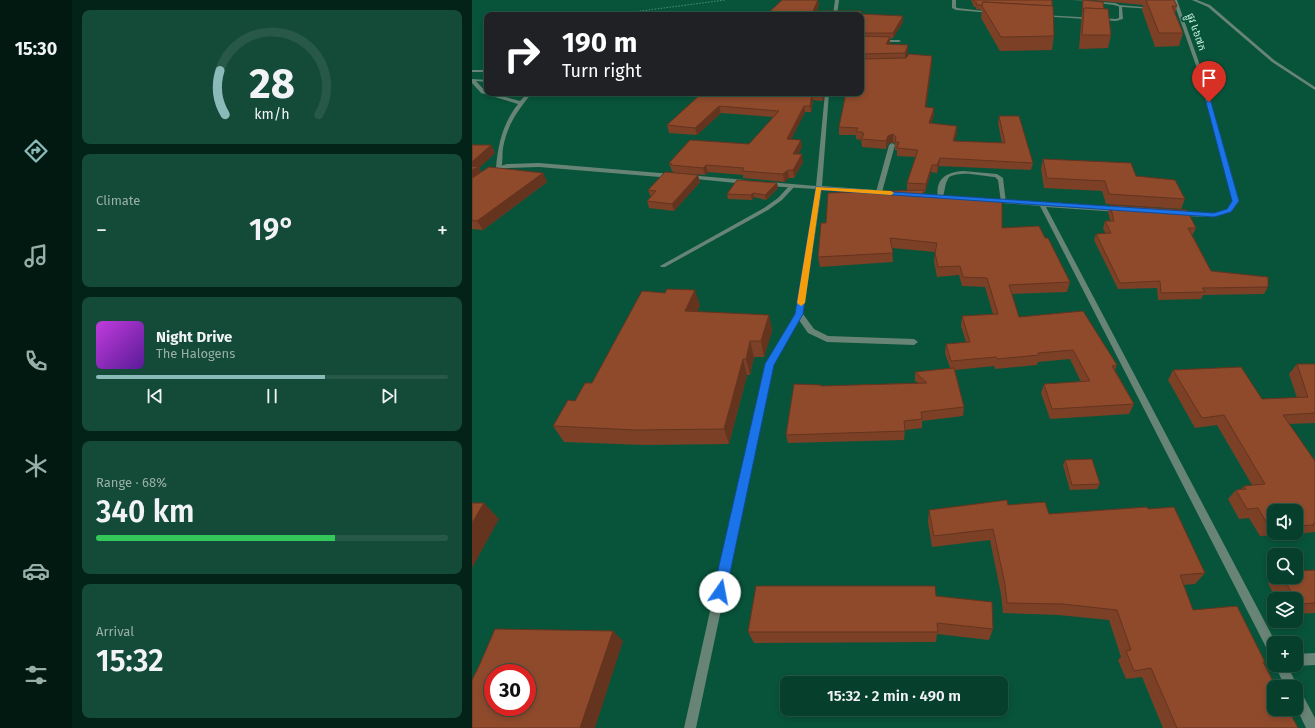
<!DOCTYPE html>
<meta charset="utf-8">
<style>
:root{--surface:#063f2c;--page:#144a38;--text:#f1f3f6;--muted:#98afa9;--line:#275848;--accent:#8bbbb9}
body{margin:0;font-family:"Fira Sans","Noto Sans Khmer",sans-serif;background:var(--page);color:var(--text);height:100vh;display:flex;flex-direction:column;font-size:15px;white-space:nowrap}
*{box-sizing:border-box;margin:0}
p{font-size:13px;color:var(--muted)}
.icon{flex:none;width:22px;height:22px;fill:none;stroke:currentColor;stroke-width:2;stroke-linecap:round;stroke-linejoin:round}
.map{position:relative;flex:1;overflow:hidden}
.drawer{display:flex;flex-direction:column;gap:10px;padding:10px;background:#032318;width:400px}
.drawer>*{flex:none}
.top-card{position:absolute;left:12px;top:12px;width:380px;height:84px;border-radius:8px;box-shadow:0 2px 6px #0003,0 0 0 1px var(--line);background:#202124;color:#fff;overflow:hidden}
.fabs{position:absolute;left:795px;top:504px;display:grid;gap:8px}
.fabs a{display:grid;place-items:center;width:36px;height:36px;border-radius:8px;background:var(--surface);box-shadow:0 2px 6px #0003,0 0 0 1px var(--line);font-size:20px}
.speed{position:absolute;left:12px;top:664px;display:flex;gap:8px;font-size:20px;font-weight:700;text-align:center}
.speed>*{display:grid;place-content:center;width:52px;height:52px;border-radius:50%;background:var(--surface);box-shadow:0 2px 6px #0003,0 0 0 1px var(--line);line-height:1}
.speed .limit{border:6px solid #d22;background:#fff;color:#111}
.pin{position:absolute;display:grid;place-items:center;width:34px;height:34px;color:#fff;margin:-41px -17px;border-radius:50% 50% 50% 0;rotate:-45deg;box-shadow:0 0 4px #0007}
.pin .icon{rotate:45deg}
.me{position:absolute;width:44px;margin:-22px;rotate:12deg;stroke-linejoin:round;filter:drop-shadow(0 0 3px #0008)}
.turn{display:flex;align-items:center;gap:14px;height:84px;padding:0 12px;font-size:18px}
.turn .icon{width:52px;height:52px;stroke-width:2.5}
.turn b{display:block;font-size:28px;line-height:34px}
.big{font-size:30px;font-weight:600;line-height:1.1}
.drawer .tile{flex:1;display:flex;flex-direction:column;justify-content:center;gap:6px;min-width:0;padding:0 14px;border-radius:8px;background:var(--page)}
.drawer .dial{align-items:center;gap:0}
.dial svg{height:104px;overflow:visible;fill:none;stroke:var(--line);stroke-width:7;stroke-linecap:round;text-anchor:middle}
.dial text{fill:var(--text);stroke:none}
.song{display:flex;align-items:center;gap:12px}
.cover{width:48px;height:48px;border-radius:6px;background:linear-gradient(135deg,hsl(290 70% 55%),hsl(270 70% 35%))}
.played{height:4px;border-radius:2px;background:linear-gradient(90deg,var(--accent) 65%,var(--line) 65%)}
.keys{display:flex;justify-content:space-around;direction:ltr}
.heat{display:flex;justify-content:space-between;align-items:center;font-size:22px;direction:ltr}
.charge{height:6px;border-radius:3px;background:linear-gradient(90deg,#34c759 68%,var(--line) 0)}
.trip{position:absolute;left:308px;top:676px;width:228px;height:40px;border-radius:8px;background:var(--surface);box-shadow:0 2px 6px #0003,0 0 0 1px var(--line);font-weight:600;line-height:40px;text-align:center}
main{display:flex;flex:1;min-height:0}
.menu{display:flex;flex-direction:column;width:72px;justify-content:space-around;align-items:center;background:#021912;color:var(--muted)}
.menu .icon{width:28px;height:28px}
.menu .active{color:var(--accent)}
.menu b{font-size:18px;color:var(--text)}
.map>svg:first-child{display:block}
</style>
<main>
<nav class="menu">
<b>15:30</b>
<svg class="icon active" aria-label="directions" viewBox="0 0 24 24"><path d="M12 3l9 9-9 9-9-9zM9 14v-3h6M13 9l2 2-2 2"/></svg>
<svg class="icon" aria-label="music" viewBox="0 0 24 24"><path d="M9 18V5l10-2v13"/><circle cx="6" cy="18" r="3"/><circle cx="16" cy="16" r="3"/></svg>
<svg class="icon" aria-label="phone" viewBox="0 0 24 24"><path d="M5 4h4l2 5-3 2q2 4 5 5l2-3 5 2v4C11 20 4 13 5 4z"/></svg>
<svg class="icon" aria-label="climate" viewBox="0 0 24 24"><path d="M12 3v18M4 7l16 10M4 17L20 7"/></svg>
<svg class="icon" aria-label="car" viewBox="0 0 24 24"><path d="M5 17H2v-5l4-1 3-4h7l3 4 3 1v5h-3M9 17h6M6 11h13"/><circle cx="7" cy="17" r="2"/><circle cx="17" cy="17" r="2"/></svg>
<svg class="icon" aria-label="filters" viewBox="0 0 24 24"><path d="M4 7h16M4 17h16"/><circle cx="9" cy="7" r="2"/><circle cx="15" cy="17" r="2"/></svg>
</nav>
<section class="drawer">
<div class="tile dial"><svg viewBox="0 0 100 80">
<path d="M14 69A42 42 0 1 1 86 69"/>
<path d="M14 69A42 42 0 0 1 10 35" stroke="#8bbbb9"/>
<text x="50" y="56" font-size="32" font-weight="700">28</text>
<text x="50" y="72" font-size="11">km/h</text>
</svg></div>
<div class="tile"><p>Climate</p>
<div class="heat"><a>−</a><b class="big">19°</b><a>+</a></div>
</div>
<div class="tile">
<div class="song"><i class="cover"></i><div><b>Night Drive</b><p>The Halogens</p></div></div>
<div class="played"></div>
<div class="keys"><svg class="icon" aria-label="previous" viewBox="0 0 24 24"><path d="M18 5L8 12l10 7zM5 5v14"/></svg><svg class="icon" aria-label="pause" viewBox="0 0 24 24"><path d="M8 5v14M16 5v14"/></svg><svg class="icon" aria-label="next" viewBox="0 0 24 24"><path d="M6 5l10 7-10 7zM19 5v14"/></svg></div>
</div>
<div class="tile"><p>Range · 68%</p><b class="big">340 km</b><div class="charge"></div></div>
<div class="tile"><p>Arrival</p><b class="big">15:32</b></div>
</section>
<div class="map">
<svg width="843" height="728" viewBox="0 0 843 728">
<rect width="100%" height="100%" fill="#08543a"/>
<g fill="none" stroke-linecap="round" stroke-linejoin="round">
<!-- path -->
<polyline stroke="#4f8e76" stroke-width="1" stroke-dasharray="1.5 1.5" stroke-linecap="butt" points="138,15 253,0"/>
<!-- service -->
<g fill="#688476" fill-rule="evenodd">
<polygon points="600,0 643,3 650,6 648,7 642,5"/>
<polygon points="720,0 725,0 738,5 802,60 843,87 843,90 800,62 736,7"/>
<path d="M0,79L15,80V82L4,81L15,93H19L48,101L56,93H60C46,110 35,125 31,148C30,155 31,163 29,169L24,168C26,144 31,123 46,104L9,93L0,83Z"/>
<polygon points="420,143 423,145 410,192 405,193 404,192 417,145"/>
<path d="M491,171L525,174L531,178L534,203L529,202L526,180L523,177C509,176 490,170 477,177L474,183L471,197L466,198C463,179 474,172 491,171Z"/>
<polygon points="320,184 323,186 310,200 296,210 193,267 189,267 188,266 292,208 306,198 318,185"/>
<polygon points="843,653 843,665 824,666 822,665 824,665 824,654"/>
</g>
<!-- minor -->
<g fill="#688476" fill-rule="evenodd">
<polygon points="480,0 484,0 484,7 485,8 521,12 519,13 484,10 480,8"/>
<polygon points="647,5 682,8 680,9 650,7 651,19 644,21 568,16 570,15 644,19 647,18"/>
<polygon points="389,40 427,40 429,41 427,42 389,42"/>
<rect x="0" y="70" width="15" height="2"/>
<polygon points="345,187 350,188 331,314 342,329 356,336 442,339 446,342 442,345 355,342 336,333 327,320 301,364 224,728 212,728 293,364 323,314"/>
</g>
<!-- tertiary -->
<g fill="#688476" fill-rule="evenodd">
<polygon points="363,0 367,0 365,15 361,15"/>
<polygon points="701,0 705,0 731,74 767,201 759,212 742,217 707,216 704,214 707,212 742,213 755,210 761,201 727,74"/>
<polygon points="353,93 357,93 350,186 404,190 407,192 406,193 296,186 293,184 296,182 344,186"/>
<polygon points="67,163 200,174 203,176 200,178 67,167 35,168 29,169 0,189 0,184 25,167 35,164"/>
<polygon points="216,175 274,180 277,182 274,184 214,178 214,176"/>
<polygon points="441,193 506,198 509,200 506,202 439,196 439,194"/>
<polygon points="519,199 647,208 650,210 647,212 574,207 804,643 802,643 802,657 798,655 568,206 517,202 516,201"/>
<polygon points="803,665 815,665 824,683 826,688 828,690 843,718 843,728 834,728 824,707 824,687 813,687"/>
</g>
</g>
<!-- wall -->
<g fill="#7b4026" fill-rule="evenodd">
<polygon points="499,0 580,0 582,36 580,50 528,51 509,18 510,10 504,9 504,7 502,7"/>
<polygon points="611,0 632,9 639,35 636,48 607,49"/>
<polygon points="619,0 702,0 705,6 703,14 711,33 707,46 683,47 670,10 671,5"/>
<polygon points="347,5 344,11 390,14 431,22 421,38 418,39 417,44 436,51 433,58 460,62 454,107 462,115 459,124 485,133 482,141 530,143 526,123 527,116 561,163 559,170 467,166 465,173 459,172 453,192 452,192 451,196 530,228 598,282 595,292 540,294 547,317 645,365 643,370 662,404 657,414 578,419 569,393 572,384 609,382 598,359 566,362 565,365 523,369 522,366 483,370 492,407 491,416 450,421 450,428 433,430 432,440 316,443 314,435 349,385 349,386 446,383 443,381 443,372 478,368 473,353 474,344 494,342 489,326 490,316 521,314 513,287 490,286 487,275 465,277 462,262 463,252 420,248 421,262 348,267 346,257 354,223 435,190 435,183 444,157 425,156 425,150 423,150 423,144 421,142 416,144 414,149 390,147 389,140 384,139 384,135 367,135 367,127 389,93 389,15 294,15"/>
<polygon points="230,93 353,93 351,101 341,100 339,112 333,112 319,139 330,147 326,154 331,162 322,178 317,178 312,182 271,178 271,175 236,172 233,175 202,173 201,171 200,171 197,163 277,144 301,117 249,113 225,135 197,133 195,125"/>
<polygon points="0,145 19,145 23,153 7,168 9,172 71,173 75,182 11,230 0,229"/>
<polygon points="571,159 664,176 713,199 709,209 634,204 630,191 572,188 569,169"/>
<polygon points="228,182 202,211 177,208 175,201 179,197 176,190"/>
<polygon points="305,183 306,188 294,200 282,197 280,200 256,199 255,194"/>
<polygon points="638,205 724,228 721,234 720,234 739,271 796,287 792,294 731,295 729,299 686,300 685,288 646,289 622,240 624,234 634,234 631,228 633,221 638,221 636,211"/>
<polygon points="193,293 228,305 225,312 297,315 300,331 292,357 282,357 278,375 275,375 257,444 172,445 92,442 81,426 103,401 120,383"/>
<path d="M825,364H843V423L817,424L843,461V532L833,533L832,534L788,536L777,518L767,519L756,499L764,490L769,489L772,486L780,485L745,425L723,428L696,380L701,370L790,399L825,398L817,374ZM802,511H824V533H802Z"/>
<polygon points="593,460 628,484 625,489 598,490 591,465"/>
<polygon points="536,505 577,514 676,509 733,573 723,584 711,585 721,610 793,662 792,663 826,728 691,728 670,677 654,679 646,660 649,657 637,620 586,615 531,613 529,594 518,540 460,547 456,522 457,510"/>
<polygon points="843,570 843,613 824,614 824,599 804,599 796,583 802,577 824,577"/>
<polygon points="464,596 521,629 517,640 465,634 464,642 282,643 276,632"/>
</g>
<!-- shaded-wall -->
<g fill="#64341f">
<polygon points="346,0 347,5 343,15 341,11"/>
<polygon points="431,16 431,22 421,38 421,33"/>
<polygon points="418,37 418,44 414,50 414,44"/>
<polygon points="436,45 436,51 433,60 433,53"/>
<polygon points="460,56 460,62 453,114 453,107"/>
<polygon points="340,93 341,100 339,112 338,106"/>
<polygon points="350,93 353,93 351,101 350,94"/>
<polygon points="247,106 249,113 225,135 223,128"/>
<polygon points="332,106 333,112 316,146 315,139"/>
<polygon points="462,108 462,115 457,131 457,123"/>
<polygon points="485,126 485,133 480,149 481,141"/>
<polygon points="421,134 421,142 416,144 414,149 414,141 416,136"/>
<polygon points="329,140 330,147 322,161 321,154"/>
<polygon points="19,145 23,153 7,168 10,175 0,182 0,162"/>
<polygon points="330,154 331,162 322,178 321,170"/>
<polygon points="468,158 467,166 465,173 465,165"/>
<polygon points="234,165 236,172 233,175 231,168"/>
<polygon points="460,165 459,172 453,192 454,184"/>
<polygon points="316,170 317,178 312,182 311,174"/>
<polygon points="71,173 75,182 11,230 5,221"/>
<polygon points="226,175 228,182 202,211 200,204"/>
<polygon points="305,183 306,188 294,200 293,195"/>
<polygon points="281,193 282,197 280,200 279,195"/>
<polygon points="223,290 228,305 218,327 213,311"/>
<polygon points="297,315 300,331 292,357 289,341"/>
<polygon points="278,341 282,357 278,375 274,359"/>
<polygon points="271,359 275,375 257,444 252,429"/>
<polygon points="12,503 27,519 0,568 0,523"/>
<polygon points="141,631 151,641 123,728 108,728"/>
</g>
<!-- building -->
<g fill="#8f4a2c" stroke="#64341f" fill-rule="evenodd">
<polygon points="310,0 346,0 341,11 390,11 388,14 431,16 421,33 389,33 389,15 294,15"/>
<polygon points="501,0 580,0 580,6 511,2 510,5 504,5 505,3 503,2"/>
<polygon points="611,0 631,2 632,9 612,8 611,12 610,12"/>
<polygon points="674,0 702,0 705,6 700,6 711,33 687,33"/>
<polygon points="511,2 581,6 582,36 529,37 510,6"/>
<polygon points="612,8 636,9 639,35 610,35"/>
<polygon points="389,36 418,37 414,44 436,45 433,53 389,54"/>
<polygon points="437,54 460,56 453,107 462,108 457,123 485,126 481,141 533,143 527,116 547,116 561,163 468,158 465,165 460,165 454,184 435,183 446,150 425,148 427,142 423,142 424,137 421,134 416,136 414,141 389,139 392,134 390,134 391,132 384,132 386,128 367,127 374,93 389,93 389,59 434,58"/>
<polygon points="230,93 350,93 350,94 340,93 338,106 332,106 315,139 329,140 321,154 330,154 321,170 316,170 311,174 270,171 272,168 234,165 231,168 199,165 200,164 197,163 218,140 277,144 307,111 247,106 223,128 195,125"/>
<polygon points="0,145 19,145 0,162"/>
<polygon points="571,159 659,163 664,176 703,180 713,199 637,194 633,181 575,178"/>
<polygon points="0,166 6,167 0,170"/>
<polygon points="17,167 71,173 5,221 0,220 0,178"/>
<polygon points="193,172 226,175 200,204 175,201 184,191 176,190"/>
<polygon points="265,180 305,183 293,195 281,193 279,195 255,194"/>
<polygon points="452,190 450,196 530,201 530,228 567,226 573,238 576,238 598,282 537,285 547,317 611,311 645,365 640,366 662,404 580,409 572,384 618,381 601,350 566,353 567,355 525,359 524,357 479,361 474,344 498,342 490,316 526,314 515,278 491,277 488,266 466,267 463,253 465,243 418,238 421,253 346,257 349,223 354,223 356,193"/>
<polygon points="638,205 715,210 724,228 716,228 739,271 796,277 796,287 730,288 733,292 689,293 688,281 648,283 624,234 639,233 633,221 642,221"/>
<polygon points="195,289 223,290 213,311 297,315 289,341 278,341 274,359 271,359 252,429 164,430 81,426 96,400 103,401 113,383 120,383 170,291 193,293"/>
<polygon points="825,364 843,364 843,413 811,415 843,461 843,523 841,524 842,525 824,526 824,511 802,511 802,527 797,527 786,508 775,509 764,490 774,489 772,486 793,484 752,415 730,418 701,370 769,367 790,399 836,397"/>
<polygon points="482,368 492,407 449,412 450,419 432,421 433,431 314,435 322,384 349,385 349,386 455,383 443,372"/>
<polygon points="620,459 628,484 600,485 593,460"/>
<polygon points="535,500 536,505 573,502 577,514 675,507 676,509 702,507 733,573 708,575 721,610 765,606 793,662 791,662 804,687 802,687 802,709 816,709 826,728 705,728 679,668 662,671 654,651 659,650 645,610 591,604 535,603 533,584 521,529 462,536 457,510"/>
<polygon points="0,503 12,503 0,523"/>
<polygon points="843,570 843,603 826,604 824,601 824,599 823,599 811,577 824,577 824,571"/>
<polygon points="284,586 463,586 464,596 520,602 521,629 465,623 466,632 276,632"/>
<path d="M23,629L141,631L108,728H0V680L7,666ZM21,673H55V707H21Z"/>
</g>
<!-- route -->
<polygon fill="#1a73e8" stroke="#114b97" points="737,101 739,102 767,201 759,212 742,217 349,190 331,314 302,365 254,592 252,596 248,598 243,596 241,592 293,364 323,314 344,187 742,213 755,209 760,201 734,102"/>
<!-- slow -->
<polygon fill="#f59e0b" points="344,187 419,191 422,193 419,195 349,190 333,303 329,306 325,303"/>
<g text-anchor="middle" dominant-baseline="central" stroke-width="4" stroke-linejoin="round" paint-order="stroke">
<!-- far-street labels -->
<g font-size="10" fill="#caf3de" stroke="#08543a">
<text transform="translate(724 32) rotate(71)">ផ្លូវ ៤៦៧ក</text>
</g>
</g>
</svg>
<div class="fabs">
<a><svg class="icon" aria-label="sound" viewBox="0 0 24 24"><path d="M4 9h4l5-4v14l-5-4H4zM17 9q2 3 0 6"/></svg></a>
<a><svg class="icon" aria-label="search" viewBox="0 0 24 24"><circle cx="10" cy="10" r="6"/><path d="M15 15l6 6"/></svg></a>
<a><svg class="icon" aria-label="layers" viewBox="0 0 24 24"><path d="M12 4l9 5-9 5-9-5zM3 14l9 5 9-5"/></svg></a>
<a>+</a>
<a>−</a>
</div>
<div class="speed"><div class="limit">30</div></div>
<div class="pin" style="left:737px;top:102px;background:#d93025"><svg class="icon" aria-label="arrive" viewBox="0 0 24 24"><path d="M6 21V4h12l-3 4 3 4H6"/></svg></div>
<svg class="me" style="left:248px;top:592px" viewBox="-20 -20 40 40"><circle r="19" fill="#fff"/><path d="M0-13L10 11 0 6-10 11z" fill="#1a73e8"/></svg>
<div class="trip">15:32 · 2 min · 490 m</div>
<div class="top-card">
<div class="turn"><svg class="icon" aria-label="right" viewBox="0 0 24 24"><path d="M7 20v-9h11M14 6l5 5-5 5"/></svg><div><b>190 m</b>Turn right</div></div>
</div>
</div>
</main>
